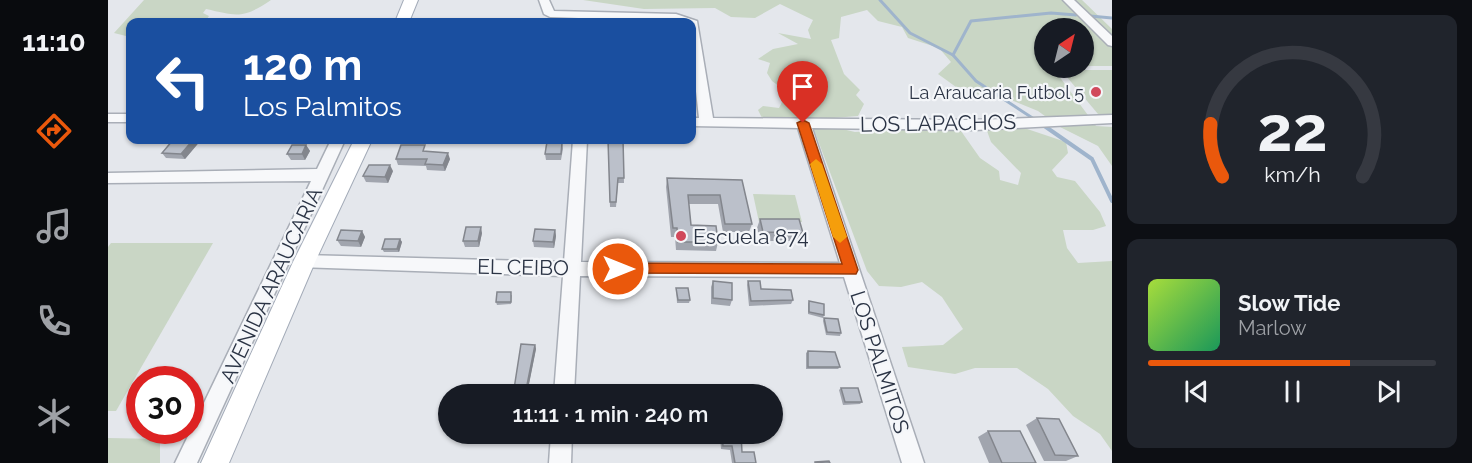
<!DOCTYPE html>
<meta charset="utf-8">
<style>
:root{--surface:#171b24;--page:#20242c;--text:#f1f3f6;--muted:#9ea1a6;--line:#363941;--accent:#ea580c}
body{margin:0;font-family:Raleway,sans-serif;background:var(--page);color:var(--text);height:100vh;display:flex;flex-direction:column;font-size:22px;white-space:nowrap}
*{box-sizing:border-box;margin:0}
p{font-size:20px;color:var(--muted)}
.icon{flex:none;width:33px;height:33px;fill:none;stroke:currentColor;stroke-width:2;stroke-linecap:round;stroke-linejoin:round}
.map{position:relative;flex:1;overflow:hidden}
.details{display:flex;flex-direction:column;gap:15px;padding:15px;background:#0d0f14;width:360px}
.details>*{flex:none}
.hud{position:absolute;left:18px;top:18px;width:570px;height:126px;border-radius:12px;box-shadow:0 2px 4px #0004;background:#1a4fa0;color:#fff;overflow:hidden}
.needle{width:39px;rotate:35deg}
.tools{position:absolute;left:926px;top:18px;display:grid;gap:12px}
.tools a{display:grid;place-items:center;width:60px;height:60px;border-radius:50%;background:var(--surface);box-shadow:0 2px 4px #0004;font-size:30px}
.speed{position:absolute;left:18px;top:366px;display:flex;gap:12px;font-size:30px;font-weight:700;text-align:center}
.speed>*{display:grid;place-content:center;width:78px;height:78px;border-radius:50%;background:var(--surface);box-shadow:0 2px 4px #0004;line-height:1}
.speed .limit{border:9px solid #d22;background:#fff;color:#111}
.pin{position:absolute;display:grid;place-items:center;width:51px;height:51px;color:#fff;margin:-62px -26px;border-radius:50% 50% 50% 0;rotate:-45deg;box-shadow:0 0 6px #0007}
.pin .icon{rotate:45deg}
.me{position:absolute;width:66px;margin:-33px;rotate:90deg;stroke-linejoin:round;filter:drop-shadow(0 0 4px #0008)}
.turn{display:flex;align-items:center;gap:21px;height:126px;padding:0 18px;font-size:27px}
.turn .icon{width:78px;height:78px;stroke-width:2.5}
.turn b{display:block;font-size:42px;line-height:51px}
.details .tile{flex:1;display:flex;flex-direction:column;justify-content:center;gap:9px;min-width:0;padding:0 21px;border-radius:12px;background:var(--page)}
.details .dial{align-items:center;gap:0}
.dial svg{height:156px;overflow:visible;fill:none;stroke:var(--line);stroke-width:7;stroke-linecap:round;text-anchor:middle}
.dial text{fill:var(--text);stroke:none}
.song{display:flex;align-items:center;gap:18px}
.cover{width:72px;height:72px;border-radius:9px;background:linear-gradient(135deg,hsl(80 70% 55%),hsl(150 70% 35%))}
.played{height:6px;border-radius:3px;background:linear-gradient(90deg,var(--accent) 70%,var(--line) 70%)}
.keys{display:flex;justify-content:space-around;direction:ltr}
.trip{position:absolute;left:330px;top:384px;width:345px;height:60px;border-radius:30px;background:var(--surface);box-shadow:0 2px 4px #0004;font-weight:600;line-height:60px;text-align:center}
main{display:flex;flex:1;min-height:0}
.tabs{display:flex;flex-direction:column;width:108px;justify-content:space-around;align-items:center;background:#090b0e;color:var(--muted)}
.tabs .icon{width:42px;height:42px}
.tabs .active{color:var(--accent)}
.tabs b{font-size:27px;color:var(--text)}
.map>svg:first-child{display:block}
</style>
<main>
<nav class="tabs">
<b>11:10</b>
<svg class="icon active" aria-label="directions" viewBox="0 0 24 24"><path d="M12 3l9 9-9 9-9-9zM9 14v-3h6M13 9l2 2-2 2"/></svg>
<svg class="icon" aria-label="music" viewBox="0 0 24 24"><path d="M9 18V5l10-2v13"/><circle cx="6" cy="18" r="3"/><circle cx="16" cy="16" r="3"/></svg>
<svg class="icon" aria-label="phone" viewBox="0 0 24 24"><path d="M5 4h4l2 5-3 2q2 4 5 5l2-3 5 2v4C11 20 4 13 5 4z"/></svg>
<svg class="icon" aria-label="climate" viewBox="0 0 24 24"><path d="M12 3v18M4 7l16 10M4 17L20 7"/></svg>
</nav>
<div class="map">
<svg width="1004" height="463" viewBox="0 0 1004 463">
<rect width="100%" height="100%" fill="#e4e7ec"/>
<!-- green -->
<g fill="#c9d6c5">
<path d="M36,0H163C135,19 129,16 98,9L95,13L101,16L97,22H22V37L6,33Z"/>
<path d="M475,0H974L1004,29V66H975V28H936V68H945L988,126L1004,127V166L990,146L952,127L930,111L903,100L873,96L858,87H848L830,74L843,62L831,48L800,38L794,27L770,21L759,10L733,17L731,38L723,40L736,74L752,90L748,95L756,104L750,116C718,119 686,121 654,118L650,110L655,106L671,108L679,92L664,81L659,73L662,63L650,59L665,49L690,44L670,33L703,39L700,30L705,20L672,4L647,18L623,17L607,8L536,9Z"/>
<polygon points="953,70 1004,70 1004,114 990,114"/>
<polygon points="901,123 958,142 960,153 944,170 949,177 967,181 992,212 998,226 985,230 955,230 959,248 970,263 1004,261 1004,451 992,434 965,416 940,389 909,368 867,368 847,374 800,367 794,347 835,345 855,329 834,297 814,282 793,287 771,286 759,271 705,127 717,125 747,132 808,128 853,131 872,158 891,171 892,180 910,185 913,173 883,142 879,131 884,125"/>
<polygon points="645,194 687,195 694,222 651,222"/>
<polygon points="3,243 105,243 8,411 0,411 0,247"/>
<polygon points="0,438 52,439 52,463 0,463"/>
</g>
<g fill="none" stroke-linecap="round" stroke-linejoin="round">
<!-- stream-far1 -->
<g stroke="#9fb4cc" stroke-width="3">
<polyline points="772,0 802,33 845,55 868,81 926,119"/>
<polyline points="982,16 1004,18"/>
<polyline points="845,55 863,21 943,13 968,15"/>
</g>
<!-- stream -->
<polyline stroke="#9fb4cc" stroke-width="4" points="935,125 984,159 1004,201"/>
<defs>
<g id="minor">
<polygon points="431,0 441,0 446,11 568,14 589,21 605,118 867,120 1004,115 1004,123 867,130 704,128 816,463 794,463 736,277 472,276 466,394 446,394 455,276 190,267 187,262 190,257 196,255 456,262 465,140 479,140 473,262 732,263 690,128 584,126 584,118 591,118 584,56 584,22 442,17 436,14"/>
<polygon points="955,0 966,0 1004,36 1004,46 1000,45"/>
<rect x="0" y="114" width="22" height="8"/>
<polygon points="223,140 237,140 89,463 67,463 203,181 0,183 0,173 209,169"/>
<polygon points="443,434 464,434 463,463 441,463"/>
</g>
<g id="major">
<polygon points="296,0 310,0 301,22 287,22"/>
<polygon points="246,140 264,140 207,262 121,463 93,463 185,262"/>
</g>
</defs>
<!-- minor casing -->
<use href="#minor" stroke="#a9aeb7" stroke-width="3"/>
<!-- major casing -->
<use href="#major" stroke="#a3abb8" stroke-width="2"/>
<!-- minor -->
<use href="#minor" fill="#f7f8fa" fill-rule="evenodd"/>
<!-- major -->
<use href="#major" fill="#fff" fill-rule="evenodd"/>
</g>
<!-- wall -->
<g fill="#a1a5ae">
<polygon points="26,140 93,140 77,159 58,158 54,153 62,143 30,144"/>
<polygon points="425,140 441,140 440,142 454,143 455,149 453,160 438,160 437,154 438,144 426,144"/>
<polygon points="500,140 515,140 516,183 510,183 508,207 502,207"/>
<polygon points="198,145 202,151 197,160 183,160 179,154"/>
<polygon points="319,151 342,159 337,171 319,170 318,166 290,165 288,159"/>
<polygon points="285,171 280,183 258,182 255,176"/>
<polygon points="559,178 634,180 644,224 641,232 615,232 610,204 581,204 583,225 610,242 608,251 568,250 567,237 563,237 558,187"/>
<polygon points="652,219 695,233 691,241 652,241 649,228"/>
<polygon points="447,230 448,236 446,248 426,247 425,241"/>
<polygon points="254,231 257,237 253,247 233,246 229,240"/>
<polygon points="374,233 371,247 357,247 355,241"/>
<polygon points="292,239 294,242 291,252 276,252 274,249"/>
<polygon points="605,281 624,300 622,306 603,304 603,287"/>
<polygon points="640,281 653,289 685,300 683,304 641,306 639,285"/>
<polygon points="568,288 582,300 581,303 569,303"/>
<polygon points="404,295 403,304 389,305 388,302"/>
<polygon points="701,301 716,315 715,318 700,314 700,304"/>
<polygon points="716,318 733,333 732,336 718,335 715,321"/>
<polygon points="427,345 428,349 419,394 407,393 406,389"/>
<polygon points="700,351 732,367 730,369 698,369 698,353"/>
<polygon points="733,388 754,402 752,404 735,405 731,390"/>
<polygon points="929,418 970,456 958,461 936,461 918,425"/>
<polygon points="880,431 928,463 881,463 870,437"/>
<polygon points="613,434 633,434 634,452 648,463 624,463 622,450 613,449 612,436"/>
</g>
<!-- shaded-wall -->
<g fill="#83868d">
<polygon points="85,140 93,140 77,159 73,154"/>
<polygon points="198,145 202,151 197,160 194,154"/>
<polygon points="340,153 342,159 337,171 335,165"/>
<polygon points="282,165 285,171 280,183 277,177"/>
<polygon points="373,227 374,233 371,247 370,241"/>
<polygon points="447,230 448,236 446,248 445,242"/>
<polygon points="254,231 257,237 253,247 250,241"/>
<polygon points="292,239 294,242 291,252 289,249"/>
<polygon points="427,345 428,349 419,394 418,390"/>
</g>
<!-- building -->
<g fill="#bbc0ca" stroke="#83868d" stroke-width="1.5">
<polygon points="453,19 462,19 462,22 452,22"/>
<polygon points="487,19 496,19 496,22 486,22"/>
<polygon points="525,19 536,20 536,22 525,22"/>
<polygon points="561,20 571,21 571,22 561,22"/>
<polygon points="65,140 85,140 73,154 54,153"/>
<polygon points="500,140 515,140 516,178 510,178 508,202 502,202"/>
<polygon points="439,142 454,143 453,154 437,154"/>
<polygon points="184,145 198,145 194,154 179,154"/>
<polygon points="293,145 317,145 315,151 340,153 335,165 317,164 319,159 288,159"/>
<polygon points="261,165 282,165 277,177 255,176"/>
<polygon points="559,178 634,180 644,224 617,224 612,195 580,195 583,225 608,226 610,242 570,242 569,228 565,228"/>
<polygon points="652,219 691,219 695,233 655,232"/>
<polygon points="358,227 373,227 370,241 355,241"/>
<polygon points="427,229 447,230 445,242 425,241"/>
<polygon points="233,230 254,231 250,241 229,240"/>
<polygon points="277,239 292,239 289,249 274,249"/>
<polygon points="605,281 624,283 624,300 605,298"/>
<polygon points="640,281 652,281 653,289 683,290 685,300 643,301"/>
<polygon points="568,288 580,288 582,300 570,300"/>
<polygon points="389,292 403,292 403,302 388,302"/>
<polygon points="701,301 716,304 716,315 701,312"/>
<polygon points="716,318 730,319 733,333 719,332"/>
<polygon points="413,344 427,345 418,390 406,389"/>
<polygon points="700,351 727,352 732,367 700,367"/>
<polygon points="733,388 750,388 754,402 737,402"/>
<polygon points="929,418 951,419 970,456 947,455"/>
<polygon points="880,431 912,431 928,463 894,463"/>
<polygon points="614,434 633,434 634,452 646,452 648,463 627,463 624,446 615,446"/>
<polygon points="721,461 722,463 707,463 707,462"/>
</g>
<!-- route -->
<polygon fill="#ea580c" stroke="#983908" stroke-width="1.5" points="695,120 701,123 750,270 748,274 505,273 503,269 510,263 734,264 689,123"/>
<!-- slow -->
<polygon fill="#f59e0b" points="708,159 714,164 739,237 732,243 725,237 702,164"/>
<!-- markers -->
<g fill="#d1495b" stroke="#f4f6f9" stroke-width="2">
<circle cx="988" cy="92" r="6"/>
<circle cx="573" cy="236" r="6"/>
</g>
<g text-anchor="middle" dominant-baseline="central" stroke-width="4.5" stroke-linejoin="round" paint-order="stroke">
<!-- far-poi labels -->
<g font-size="18" fill="#2b3445" stroke="#f4f6f9" text-anchor="end">
<text x="976" y="92">La Araucaria Futbol 5</text>
</g>
<!-- street labels -->
<g font-size="21" fill="#2b3445" stroke="#f4f6f9">
<text transform="translate(830 123) rotate(-1)">LOS LAPACHOS</text>
<text transform="translate(415 267) rotate(1)">EL CEIBO</text>
<text transform="translate(163 285) rotate(-65)">AVENIDA ARAUCARIA</text>
<text transform="translate(772 362) rotate(72)">LOS PALMITOS</text>
</g>
<!-- poi labels -->
<g font-size="21" fill="#2b3445" stroke="#f4f6f9" text-anchor="start">
<text x="585" y="236">Escuela 874</text>
</g>
</g>
</svg>
<div class="tools">
<a><svg class="needle" viewBox="-14 -14 28 28"><path d="M0-13l5 13h-10z" fill="#e53935"/><path d="M0 13l5-13h-10z" fill="#9ea1a6"/></svg></a>
</div>
<div class="speed"><div class="limit">30</div></div>
<div class="pin" style="left:695px;top:123px;background:#d93025"><svg class="icon" aria-label="arrive" viewBox="0 0 24 24"><path d="M6 21V4h12l-3 4 3 4H6"/></svg></div>
<svg class="me" style="left:510px;top:269px" viewBox="-20 -20 40 40"><circle r="17" fill="#ea580c" stroke="#fff" stroke-width="3"/><path d="M0-11L8 9 0 5-8 9z" fill="#fff"/></svg>
<div class="trip">11:11 · 1 min · 240 m</div>
<div class="hud">
<div class="turn"><svg class="icon" aria-label="left" viewBox="0 0 24 24"><path d="M17 20v-9H6M10 6l-5 5 5 5"/></svg><div><b>120 m</b>Los Palmitos</div></div>
</div>
</div>
<section class="details">
<div class="tile dial"><svg viewBox="0 0 100 80">
<path d="M14 69A42 42 0 1 1 86 69"/>
<path d="M14 69A42 42 0 0 1 8 42" stroke="#ea580c"/>
<text x="50" y="56" font-size="32" font-weight="700">22</text>
<text x="50" y="72" font-size="11">km/h</text>
</svg></div>
<div class="tile">
<div class="song"><i class="cover"></i><div><b>Slow Tide</b><p>Marlow</p></div></div>
<div class="played"></div>
<div class="keys"><svg class="icon" aria-label="previous" viewBox="0 0 24 24"><path d="M18 5L8 12l10 7zM5 5v14"/></svg><svg class="icon" aria-label="pause" viewBox="0 0 24 24"><path d="M8 5v14M16 5v14"/></svg><svg class="icon" aria-label="next" viewBox="0 0 24 24"><path d="M6 5l10 7-10 7zM19 5v14"/></svg></div>
</div>
</section>
</main>
